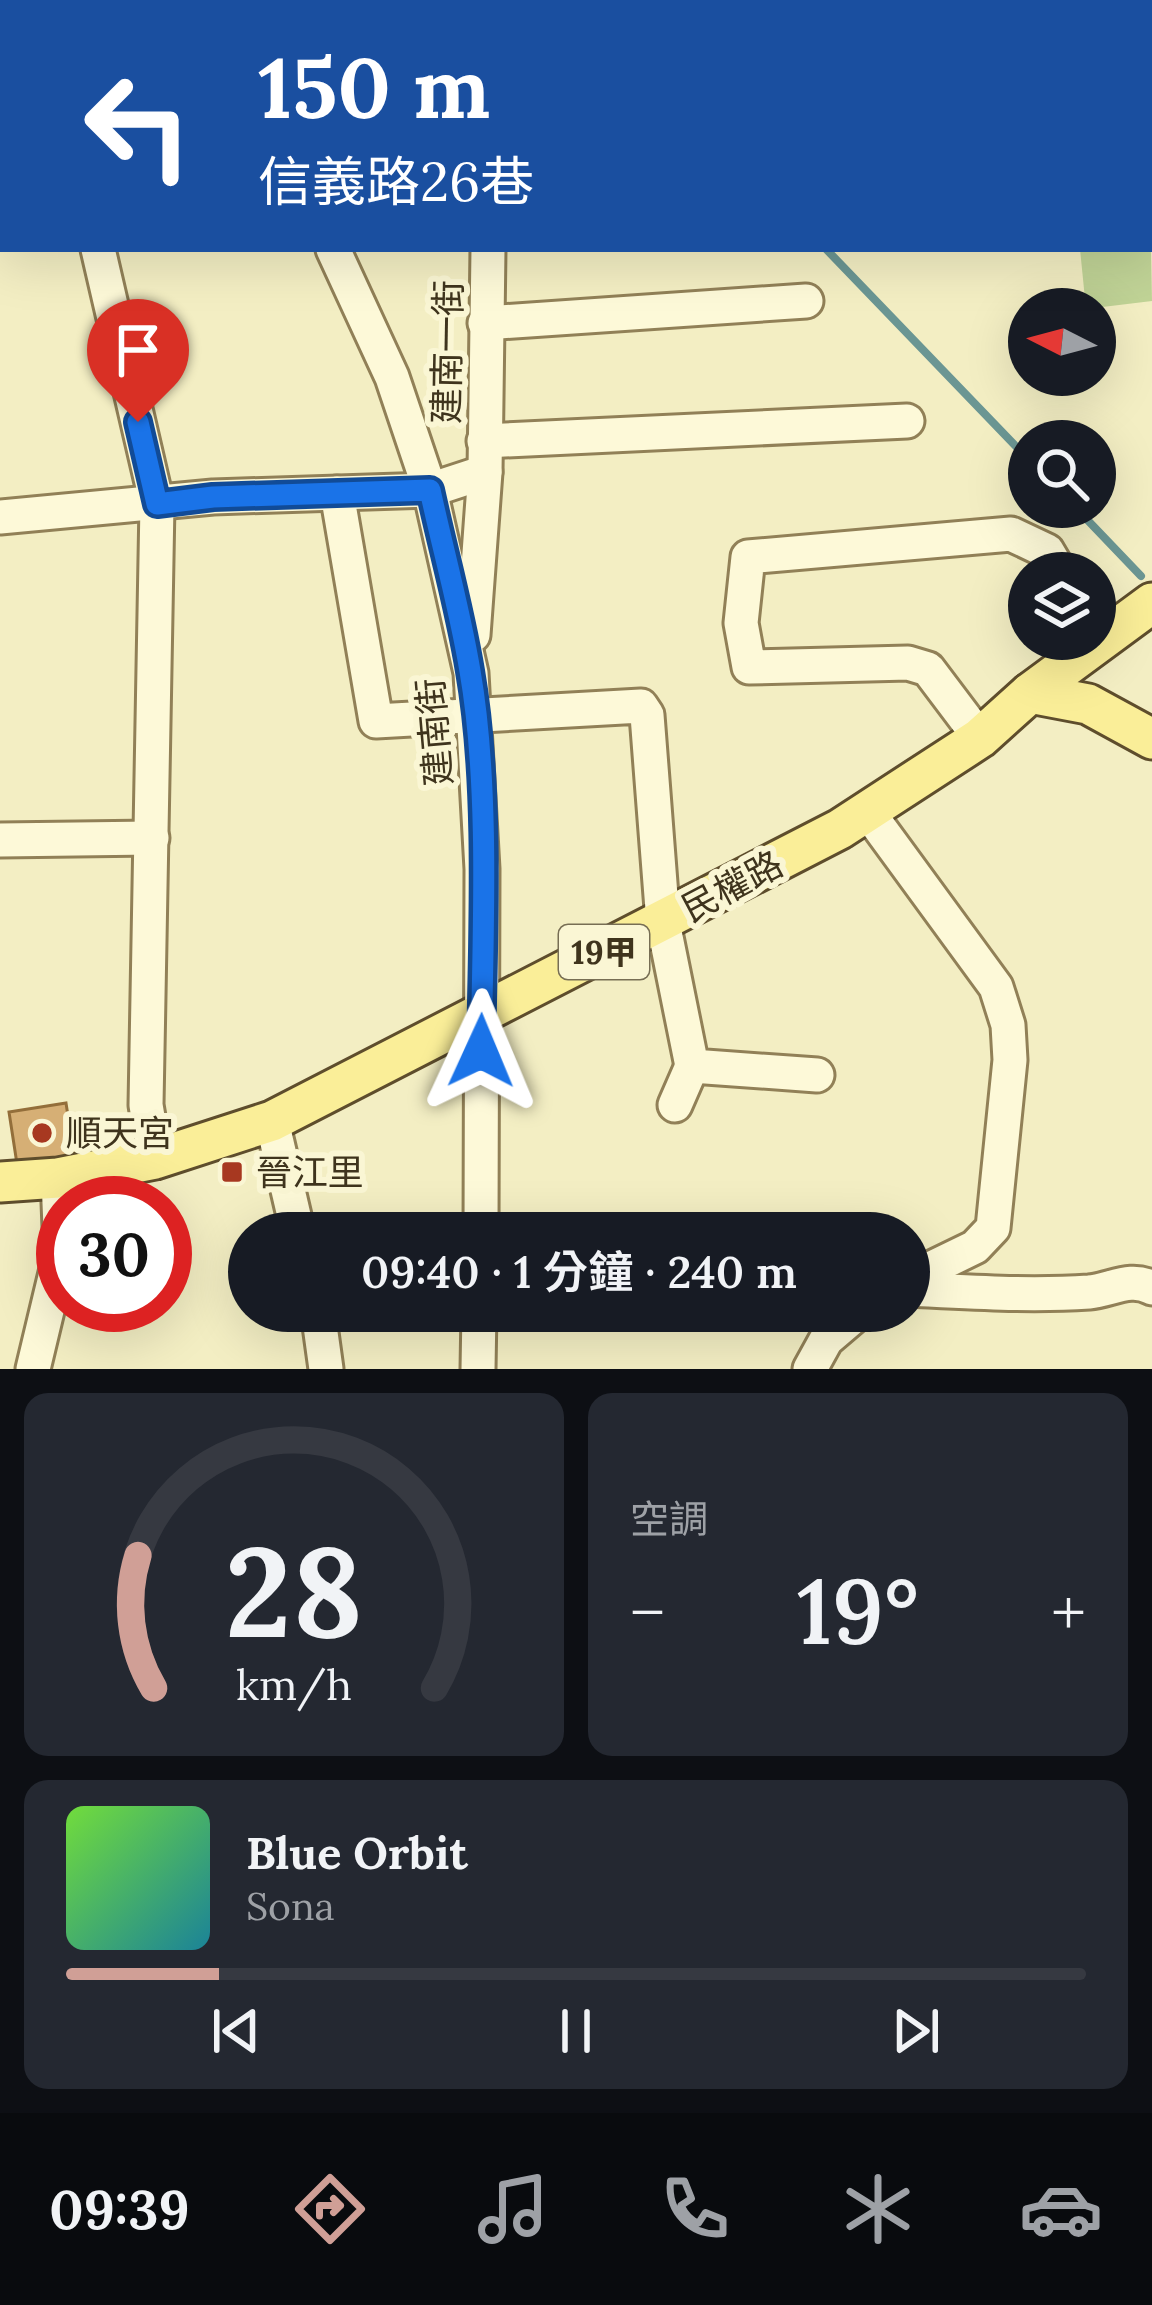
<!DOCTYPE html>
<html lang="zh-TW">
<meta charset="utf-8">
<style>
:root{--surface:#171b24;--page:#242831;--text:#f1f3f6;--muted:#9ea1a6;--line:#363941;--accent:#d09f96}
body{margin:0;font-family:Lora,"Noto Sans TC",serif;background:var(--page);color:var(--text);height:100vh;display:flex;flex-direction:column;font-size:45px;white-space:nowrap}
*{box-sizing:border-box;margin:0}
p{font-size:39px;color:var(--muted)}
.icon{flex:none;width:66px;height:66px;fill:none;stroke:currentColor;stroke-width:2;stroke-linecap:round;stroke-linejoin:round}
.map{position:relative;height:1369px;overflow:hidden}
.panel{display:flex;flex-direction:column;gap:24px;padding:24px;background:#0d0f14;flex:1}
.panel>*{flex:none}
.hud{position:absolute;left:0px;top:0px;width:1152px;height:252px;box-shadow:0 12px 48px #0002;background:#1a4fa0;color:#fff;overflow:hidden}
.needle{width:78px;rotate:276deg}
.tools{position:absolute;left:1008px;top:288px;display:grid;gap:24px}
.tools a{display:grid;place-items:center;width:108px;height:108px;border-radius:50%;background:var(--surface);box-shadow:0 12px 48px #0002;font-size:60px}
.speed{position:absolute;left:36px;top:1176px;display:flex;gap:24px;font-size:60px;font-weight:700;text-align:center}
.speed>*{display:grid;place-content:center;width:156px;height:156px;border-radius:50%;background:var(--surface);box-shadow:0 12px 48px #0002;line-height:1}
.speed .limit{border:18px solid #d22;background:#fff;color:#111}
.pin{position:absolute;display:grid;place-items:center;width:102px;height:102px;color:#fff;margin:-123px -51px;border-radius:50% 50% 50% 0;rotate:-45deg;box-shadow:0 0 12px #0007}
.pin .icon{rotate:45deg}
.me{position:absolute;width:132px;margin:-66px;rotate:1deg;stroke-linejoin:round;filter:drop-shadow(0 0 9px #0008)}
.turn{display:flex;align-items:center;gap:42px;height:252px;padding:0 60px;font-size:54px}
.turn .icon{width:156px;height:156px;stroke-width:2.5}
.turn b{display:block;font-size:84px;line-height:102px}
.big{font-size:90px;font-weight:600;line-height:1.1}
.panel .card{flex:1;display:flex;flex-direction:column;justify-content:center;gap:18px;min-width:0;padding:0 42px;border-radius:24px;background:var(--page)}
.panel .dial{align-items:center;gap:0}
.dial svg{height:312px;overflow:visible;fill:none;stroke:var(--line);stroke-width:7;stroke-linecap:round;text-anchor:middle}
.dial text{fill:var(--text);stroke:none}
.song{display:flex;align-items:center;gap:36px}
.cover{width:144px;height:144px;border-radius:18px;background:linear-gradient(135deg,hsl(100 70% 55%),hsl(190 70% 35%))}
.played{height:12px;border-radius:6px;background:linear-gradient(90deg,var(--accent) 15%,var(--line) 15%)}
.keys{display:flex;justify-content:space-around;direction:ltr}
.heat{display:flex;justify-content:space-between;align-items:center;font-size:66px;direction:ltr}
.panel .tiles{flex:1;display:grid;gap:24px;grid-template-columns:1fr 1fr}
.card:last-child{grid-column:span 2}
.trip{position:absolute;left:228px;top:1212px;width:702px;height:120px;border-radius:60px;background:var(--surface);box-shadow:0 12px 48px #0002;font-weight:600;line-height:120px;text-align:center}
.dock{display:flex;height:192px;justify-content:space-around;align-items:center;background:#090b0e;color:var(--muted)}
.dock .icon{width:84px;height:84px}
.dock .selected{color:var(--accent)}
.dock b{font-size:54px;color:var(--text)}
.map>svg:first-child{display:block}
</style>
<div class="map">
<svg width="1152" height="1369" viewBox="0 0 1152 1369">
<rect width="100%" height="100%" fill="#f3eec3"/>
<!-- green -->
<polygon fill="#c0d396" points="1149,159 1152,301 1086,309 1080,249 1149,249"/>
<g fill="none" stroke-linecap="round" stroke-linejoin="round">
<!-- stream -->
<g stroke="#6b9693" stroke-width="8">
<polyline points="588,0 590,3"/>
<polyline points="826,249 1029,460"/>
<polyline points="1075,507 1141,576"/>
</g>
</g>
<!-- building -->
<polygon fill="#d6af75" stroke="#936e3a" stroke-width="3" points="66,1103 74,1155 17,1164 9,1112"/>
<g fill="none" stroke-linecap="round" stroke-linejoin="round">
<defs>
<g id="minor">
<polyline points="221,0 222,3"/>
<polyline points="496,0 496,3"/>
<polyline points="98,249 157,504 146,1105 155,1159"/>
<polyline points="333,249 392,377 430,490 471,673 482,869 481,1233"/>
<polyline points="485,323 806,301"/>
<polyline points="484,441 907,421"/>
<polyline points="337,493 376,721 641,706 647,715 663,922 692,1066 817,1075"/>
<polyline points="0,517 213,497 430,490 485,472"/>
<polyline points="473,635 485,472 488,249"/>
<polyline points="980,738 928,669 908,663 749,667 741,623 748,557 1011,534 1047,551 1060,573"/>
<polyline points="868,812 996,987 1008,1025 1010,1060 993,1228 975,1247 909,1279"/>
<polyline points="0,840 152,838"/>
<polyline points="675,1105 692,1066"/>
<polyline points="272,1121 298,1233"/>
<path d="M909,1289C969,1292 1029,1296 1089,1292C1111,1290 1131,1276 1152,1288"/>
<polyline points="318,1311 326,1369"/>
<polyline points="33,1369 61,1252 58,1178"/>
<polyline points="478,1369 479,1311"/>
<polyline points="810,1369 826,1340 860,1311"/>
</g>
<g id="major">
<polyline points="1030,693 1088,704 1152,739"/>
<polyline points="0,1182 58,1178 155,1159 272,1121 840,829 980,738 1030,693 1152,603"/>
</g>
</defs>
<!-- minor casing -->
<use href="#minor" stroke="#918057" stroke-width="39"/>
<!-- major casing -->
<use href="#major" stroke="#5e4d2c" stroke-width="45"/>
<!-- minor -->
<use href="#minor" stroke="#fdf9d8" stroke-width="33"/>
<!-- major -->
<use href="#major" stroke="#faee98" stroke-width="39"/>
</g>
<g fill="none" stroke-linecap="round" stroke-linejoin="round">
<defs>
<path id="route" d="M138,422L157,504L213,497L430,490C443,550 460,610 470,671C490,786 483,934 481,1051"/>
</defs>
<!-- route casing -->
<use href="#route" stroke="#114b97" stroke-width="30"/>
<!-- route -->
<use href="#route" stroke="#1a73e8" stroke-width="21"/>
</g>
<!-- markers -->
<g fill="#a73820" stroke="#faf6d4" stroke-width="4.5">
<circle cx="42" cy="1133" r="12"/>
<rect x="220" y="1160" width="24" height="24" rx="6"/>
</g>
<g text-anchor="middle" dominant-baseline="central" stroke-width="12" stroke-linejoin="round" paint-order="stroke">
<!-- shield labels -->
<rect fill="#faf6d4" stroke="#776e54" stroke-width="3" x="559" y="925" width="90" height="54" rx="9"/>
<g font-size="33" font-weight="bold" fill="#3f341d">
<text x="604" y="952">19甲</text>
</g>
<!-- street labels -->
<g font-size="36" fill="#3f341d" stroke="#faf6d4">
<text transform="translate(447 352) rotate(-89)">建南一街</text>
<text transform="translate(434 732) rotate(-95)">建南街</text>
<text transform="translate(732 886) rotate(-28)">民權路</text>
</g>
<!-- poi labels -->
<g font-size="36" fill="#3f341d" stroke="#faf6d4" text-anchor="start">
<text x="66" y="1133">順天宮</text>
<text x="256" y="1172">晉江里</text>
</g>
</g>
</svg>
<div class="tools">
<a><svg class="needle" viewBox="-14 -14 28 28"><path d="M0-13l5 13h-10z" fill="#e53935"/><path d="M0 13l5-13h-10z" fill="#9ea1a6"/></svg></a>
<a><svg class="icon" aria-label="search" viewBox="0 0 24 24"><circle cx="10" cy="10" r="6"/><path d="M15 15l6 6"/></svg></a>
<a><svg class="icon" aria-label="layers" viewBox="0 0 24 24"><path d="M12 4l9 5-9 5-9-5zM3 14l9 5 9-5"/></svg></a>
</div>
<div class="speed"><div class="limit">30</div></div>
<div class="pin" style="left:138px;top:422px;background:#d93025"><svg class="icon" aria-label="arrive" viewBox="0 0 24 24"><path d="M6 21V4h12l-3 4 3 4H6"/></svg></div>
<svg class="me" style="left:481px;top:1051px" viewBox="-20 -20 40 40"><path d="M0-17L14 15 0 8-14 15z" fill="#1a73e8" stroke="#fff" stroke-width="4"/></svg>
<div class="trip">09:40 · 1 分鐘 · 240 m</div>
<div class="hud">
<div class="turn"><svg class="icon" aria-label="left" viewBox="0 0 24 24"><path d="M17 20v-9H6M10 6l-5 5 5 5"/></svg><div><b>150 m</b>信義路26巷</div></div>
</div>
</div>
<section class="panel">
<div class="tiles">
<div class="card dial"><svg viewBox="0 0 100 80">
<path d="M14 69A42 42 0 1 1 86 69"/>
<path d="M14 69A42 42 0 0 1 10 35" stroke="#d09f96"/>
<text x="50" y="56" font-size="32" font-weight="700">28</text>
<text x="50" y="72" font-size="11">km/h</text>
</svg></div>
<div class="card"><p>空調</p>
<div class="heat"><a>−</a><b class="big">19°</b><a>+</a></div>
</div>
<div class="card">
<div class="song"><i class="cover"></i><div><b>Blue Orbit</b><p>Sona</p></div></div>
<div class="played"></div>
<div class="keys"><svg class="icon" aria-label="previous" viewBox="0 0 24 24"><path d="M18 5L8 12l10 7zM5 5v14"/></svg><svg class="icon" aria-label="pause" viewBox="0 0 24 24"><path d="M8 5v14M16 5v14"/></svg><svg class="icon" aria-label="next" viewBox="0 0 24 24"><path d="M6 5l10 7-10 7zM19 5v14"/></svg></div>
</div>
</div>
</section>
<nav class="dock">
<b>09:39</b>
<svg class="icon selected" aria-label="directions" viewBox="0 0 24 24"><path d="M12 3l9 9-9 9-9-9zM9 14v-3h6M13 9l2 2-2 2"/></svg>
<svg class="icon" aria-label="music" viewBox="0 0 24 24"><path d="M9 18V5l10-2v13"/><circle cx="6" cy="18" r="3"/><circle cx="16" cy="16" r="3"/></svg>
<svg class="icon" aria-label="phone" viewBox="0 0 24 24"><path d="M5 4h4l2 5-3 2q2 4 5 5l2-3 5 2v4C11 20 4 13 5 4z"/></svg>
<svg class="icon" aria-label="climate" viewBox="0 0 24 24"><path d="M12 3v18M4 7l16 10M4 17L20 7"/></svg>
<svg class="icon" aria-label="car" viewBox="0 0 24 24"><path d="M5 17H2v-5l4-1 3-4h7l3 4 3 1v5h-3M9 17h6M6 11h13"/><circle cx="7" cy="17" r="2"/><circle cx="17" cy="17" r="2"/></svg>
</nav>
